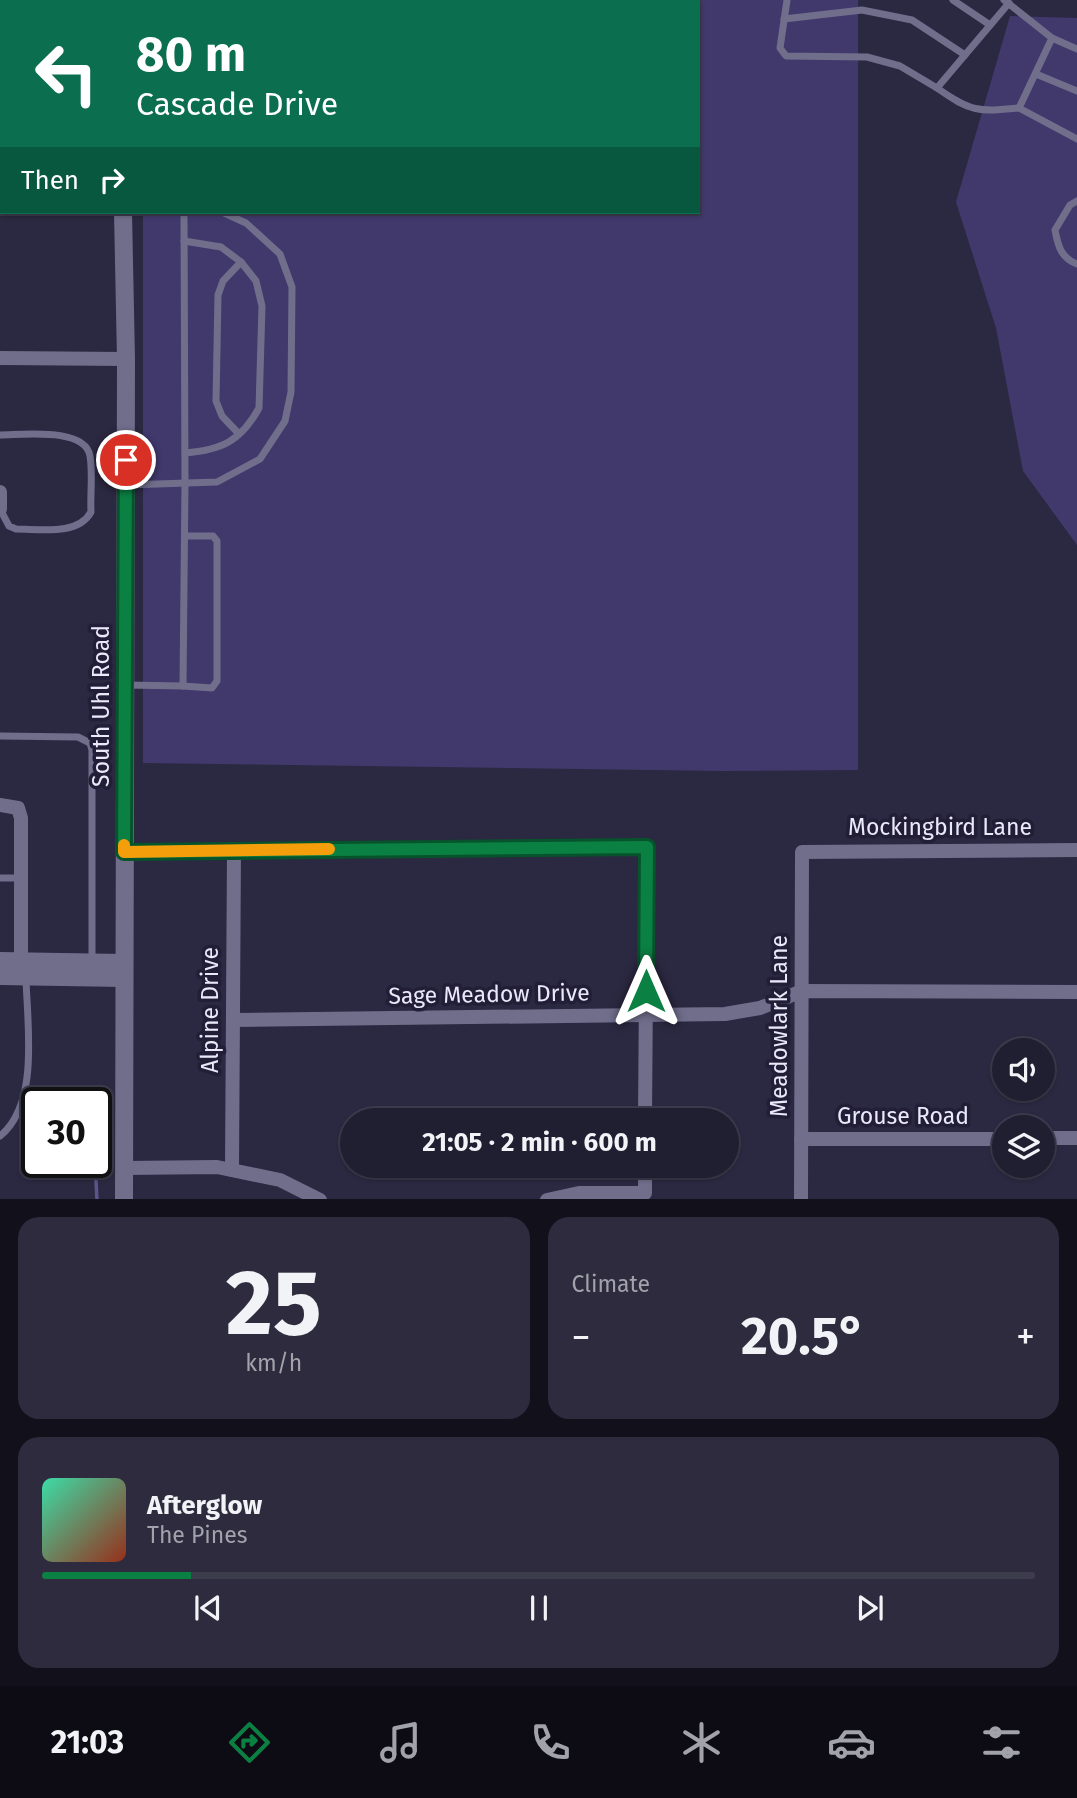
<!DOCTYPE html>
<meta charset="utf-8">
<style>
:root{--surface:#201e31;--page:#2d2b3d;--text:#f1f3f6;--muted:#a2a2ab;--line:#3d3c4d;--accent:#0b8043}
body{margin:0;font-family:"Fira Sans",sans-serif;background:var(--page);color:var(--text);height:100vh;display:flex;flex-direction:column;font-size:26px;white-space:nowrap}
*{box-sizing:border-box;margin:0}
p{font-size:23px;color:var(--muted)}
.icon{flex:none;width:38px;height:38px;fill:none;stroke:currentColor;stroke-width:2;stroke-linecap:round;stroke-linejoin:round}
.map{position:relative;height:1199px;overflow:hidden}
.side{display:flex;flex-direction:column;gap:18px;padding:18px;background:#12101b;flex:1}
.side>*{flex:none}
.top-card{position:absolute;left:0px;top:0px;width:700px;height:214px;box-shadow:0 2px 5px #0004,0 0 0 2px var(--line);background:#0b6e4f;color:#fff;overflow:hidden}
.fabs{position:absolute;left:992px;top:1038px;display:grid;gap:14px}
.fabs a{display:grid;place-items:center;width:63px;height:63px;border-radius:50%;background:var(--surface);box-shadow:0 2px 5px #0004,0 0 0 2px var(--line);font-size:35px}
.speed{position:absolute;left:21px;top:1087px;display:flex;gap:14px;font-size:35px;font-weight:700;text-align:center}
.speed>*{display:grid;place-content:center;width:91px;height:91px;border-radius:50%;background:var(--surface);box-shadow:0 2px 5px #0004,0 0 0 2px var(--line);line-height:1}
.speed .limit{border:4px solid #111;border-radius:10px;background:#fff;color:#111}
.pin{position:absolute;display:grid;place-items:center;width:60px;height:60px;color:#fff;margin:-30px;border:4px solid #fff;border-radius:50%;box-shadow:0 2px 7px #0007}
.me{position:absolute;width:77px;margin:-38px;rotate:0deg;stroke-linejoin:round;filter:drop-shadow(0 0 5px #0008)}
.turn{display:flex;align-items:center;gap:24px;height:147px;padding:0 21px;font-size:32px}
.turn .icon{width:91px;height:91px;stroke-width:2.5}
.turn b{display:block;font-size:49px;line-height:60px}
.then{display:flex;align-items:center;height:66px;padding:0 21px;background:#0003;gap:14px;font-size:26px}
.big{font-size:52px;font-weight:700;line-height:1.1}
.side .widget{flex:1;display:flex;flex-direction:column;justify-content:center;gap:10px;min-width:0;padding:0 24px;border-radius:21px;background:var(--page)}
.side .dial{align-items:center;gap:0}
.dial b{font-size:91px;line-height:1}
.song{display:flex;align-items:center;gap:21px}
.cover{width:84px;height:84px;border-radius:10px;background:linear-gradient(135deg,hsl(160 70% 55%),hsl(10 70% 35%))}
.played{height:7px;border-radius:4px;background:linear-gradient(90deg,var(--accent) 15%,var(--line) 15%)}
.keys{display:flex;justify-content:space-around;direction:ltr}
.heat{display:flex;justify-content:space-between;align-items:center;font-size:38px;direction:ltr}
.side .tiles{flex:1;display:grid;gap:18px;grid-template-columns:1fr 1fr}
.widget:last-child{grid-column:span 2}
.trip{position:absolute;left:340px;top:1108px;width:399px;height:70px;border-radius:35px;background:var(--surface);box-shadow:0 2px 5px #0004,0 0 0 2px var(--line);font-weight:700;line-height:70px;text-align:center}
.menu{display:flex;height:112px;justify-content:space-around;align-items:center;background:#0d0c14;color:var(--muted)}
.menu .icon{width:49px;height:49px}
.menu .current{color:var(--accent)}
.menu b{font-size:32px;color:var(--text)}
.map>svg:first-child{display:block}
</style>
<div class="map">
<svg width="1077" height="1200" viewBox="0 0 1077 1200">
<rect width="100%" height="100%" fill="#2b2841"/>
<!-- green -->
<g fill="#41396c">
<polygon points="143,0 858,0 858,770 722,771 143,763 143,212 698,212 698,2"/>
<polygon points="1010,16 1077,18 1077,545 1023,471 996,328 956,202"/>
</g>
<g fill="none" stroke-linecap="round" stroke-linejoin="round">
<!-- stream -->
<g stroke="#5c548c" stroke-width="3.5">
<polyline points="52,1097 65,1102"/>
<polyline points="95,1162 97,1200"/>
</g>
<!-- service -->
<g stroke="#716e8c" stroke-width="7">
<polyline points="787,0 780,48 786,56 867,57 900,66 937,88"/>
<polyline points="953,0 990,25"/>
<polyline points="1004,0 1052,38 1077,49"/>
<path d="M1009,3L937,88C971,112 978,112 1019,108"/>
<polyline points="784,19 862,10 912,20 965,55"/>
<polyline points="1052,38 1019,108 1077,139"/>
<polyline points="1036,74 1077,91"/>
<path d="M1077,201L1070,205L1055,230C1058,246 1061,258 1077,264"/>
<path d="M184,241L221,247L241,262L256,281L262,306L259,408C241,441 222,450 185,453"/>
<polyline points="239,434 222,416 216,401 218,295 223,281 241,262"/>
<path d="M0,435C23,435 85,427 90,456C93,474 90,494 91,512C78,536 40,529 16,529L9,526L0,509"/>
<polyline points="127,485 217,482 260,459 285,421 291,392 292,287 280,254 246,223 222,212"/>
<polyline points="126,685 183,686 185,483 184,212"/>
<polyline points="183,686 212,688 217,681 217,541 213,536 185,536"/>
<polyline points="0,736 78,737 90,743 92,750 92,962"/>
<polyline points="0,878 21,878"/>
<path d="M0,1136C40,1104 27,1023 26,978"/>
</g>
<!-- minor -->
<g stroke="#716e8c" stroke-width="14">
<polyline points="0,358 126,359"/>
<polyline points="0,492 0,509"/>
<polyline points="0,805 18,808 21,818 21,969"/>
<polyline points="124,852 647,847 645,1120"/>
<polyline points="233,1020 725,1014 760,1008 802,991 1077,992"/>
<polyline points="1043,1138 1077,1138"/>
<polyline points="801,1139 1004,1139"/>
<polyline points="125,1168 217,1167 280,1180 320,1200"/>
<polyline points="232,1170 234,850"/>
<polyline points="547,1200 579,1193 645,1193 645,1166"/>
<polyline points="801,1200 802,852 1077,850"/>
</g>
<!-- tertiary -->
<g stroke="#716e8c" stroke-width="18">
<polyline points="0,961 124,963"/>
<polyline points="0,976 124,978"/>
</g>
<!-- secondary -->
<g stroke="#716e8c" stroke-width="18">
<polyline points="121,0 121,2"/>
<polyline points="123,212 126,359 124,1200"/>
</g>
</g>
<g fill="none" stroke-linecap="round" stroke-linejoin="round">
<defs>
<polyline id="route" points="126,460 124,852 647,847 646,991"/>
</defs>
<!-- route casing -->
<use href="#route" stroke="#07532c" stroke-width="18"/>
<!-- route -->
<use href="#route" stroke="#0b8043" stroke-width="12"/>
<!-- slow -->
<polyline stroke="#f59e0b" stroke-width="12" points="124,845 124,852 329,849"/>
</g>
<g text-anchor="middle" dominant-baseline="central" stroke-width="7" stroke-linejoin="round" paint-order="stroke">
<!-- street labels -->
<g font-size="23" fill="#eae9fa" stroke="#221e37">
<text transform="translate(101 706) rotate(-90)">South Uhl Road</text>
<text x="940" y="827">Mockingbird Lane</text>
<text transform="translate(489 994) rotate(-1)">Sage Meadow Drive</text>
<text transform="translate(210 1010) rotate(-90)">Alpine Drive</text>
<text transform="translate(779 1026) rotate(-90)">Meadowlark Lane</text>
<text x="903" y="1116">Grouse Road</text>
</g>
</g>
</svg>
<div class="fabs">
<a><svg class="icon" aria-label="sound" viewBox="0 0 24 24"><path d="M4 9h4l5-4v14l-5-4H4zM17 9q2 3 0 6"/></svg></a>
<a><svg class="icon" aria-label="layers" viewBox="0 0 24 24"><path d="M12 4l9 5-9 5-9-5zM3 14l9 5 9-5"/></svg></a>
</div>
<div class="speed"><div class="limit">30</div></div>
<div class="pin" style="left:126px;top:460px;background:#d93025"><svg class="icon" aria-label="arrive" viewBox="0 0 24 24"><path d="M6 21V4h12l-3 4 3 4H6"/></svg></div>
<svg class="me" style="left:646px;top:991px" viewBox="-20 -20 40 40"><path d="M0-17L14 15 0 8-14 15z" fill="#0b8043" stroke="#fff" stroke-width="4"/></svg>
<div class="trip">21:05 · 2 min · 600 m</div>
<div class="top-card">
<div class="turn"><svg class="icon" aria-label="left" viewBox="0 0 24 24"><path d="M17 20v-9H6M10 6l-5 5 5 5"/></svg><div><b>80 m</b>Cascade Drive</div></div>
<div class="then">Then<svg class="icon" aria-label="right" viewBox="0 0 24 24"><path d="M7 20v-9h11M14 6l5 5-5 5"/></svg></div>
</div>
</div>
<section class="side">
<div class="tiles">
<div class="widget dial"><b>25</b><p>km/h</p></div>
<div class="widget"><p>Climate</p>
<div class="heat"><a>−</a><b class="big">20.5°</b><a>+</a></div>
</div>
<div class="widget">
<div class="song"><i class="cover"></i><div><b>Afterglow</b><p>The Pines</p></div></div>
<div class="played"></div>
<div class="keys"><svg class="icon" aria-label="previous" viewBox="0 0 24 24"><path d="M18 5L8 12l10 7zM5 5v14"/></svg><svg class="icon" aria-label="pause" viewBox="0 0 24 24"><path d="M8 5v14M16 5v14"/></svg><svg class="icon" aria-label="next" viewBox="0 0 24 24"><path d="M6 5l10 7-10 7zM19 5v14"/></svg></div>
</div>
</div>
</section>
<nav class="menu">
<b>21:03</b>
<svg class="icon current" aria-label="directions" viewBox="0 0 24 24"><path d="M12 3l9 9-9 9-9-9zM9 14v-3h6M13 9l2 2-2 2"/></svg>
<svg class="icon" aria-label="music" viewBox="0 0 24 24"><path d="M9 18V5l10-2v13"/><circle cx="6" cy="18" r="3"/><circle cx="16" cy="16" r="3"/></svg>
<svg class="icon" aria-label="phone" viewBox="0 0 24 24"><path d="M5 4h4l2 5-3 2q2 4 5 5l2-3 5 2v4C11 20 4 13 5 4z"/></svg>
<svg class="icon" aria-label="climate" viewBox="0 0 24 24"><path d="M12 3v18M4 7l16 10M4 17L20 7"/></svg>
<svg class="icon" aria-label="car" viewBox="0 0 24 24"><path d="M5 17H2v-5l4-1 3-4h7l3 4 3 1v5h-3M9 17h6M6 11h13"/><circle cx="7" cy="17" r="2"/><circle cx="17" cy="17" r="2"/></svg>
<svg class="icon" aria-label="filters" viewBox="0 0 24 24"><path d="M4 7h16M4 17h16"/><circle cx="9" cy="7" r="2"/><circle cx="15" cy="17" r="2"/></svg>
</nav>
